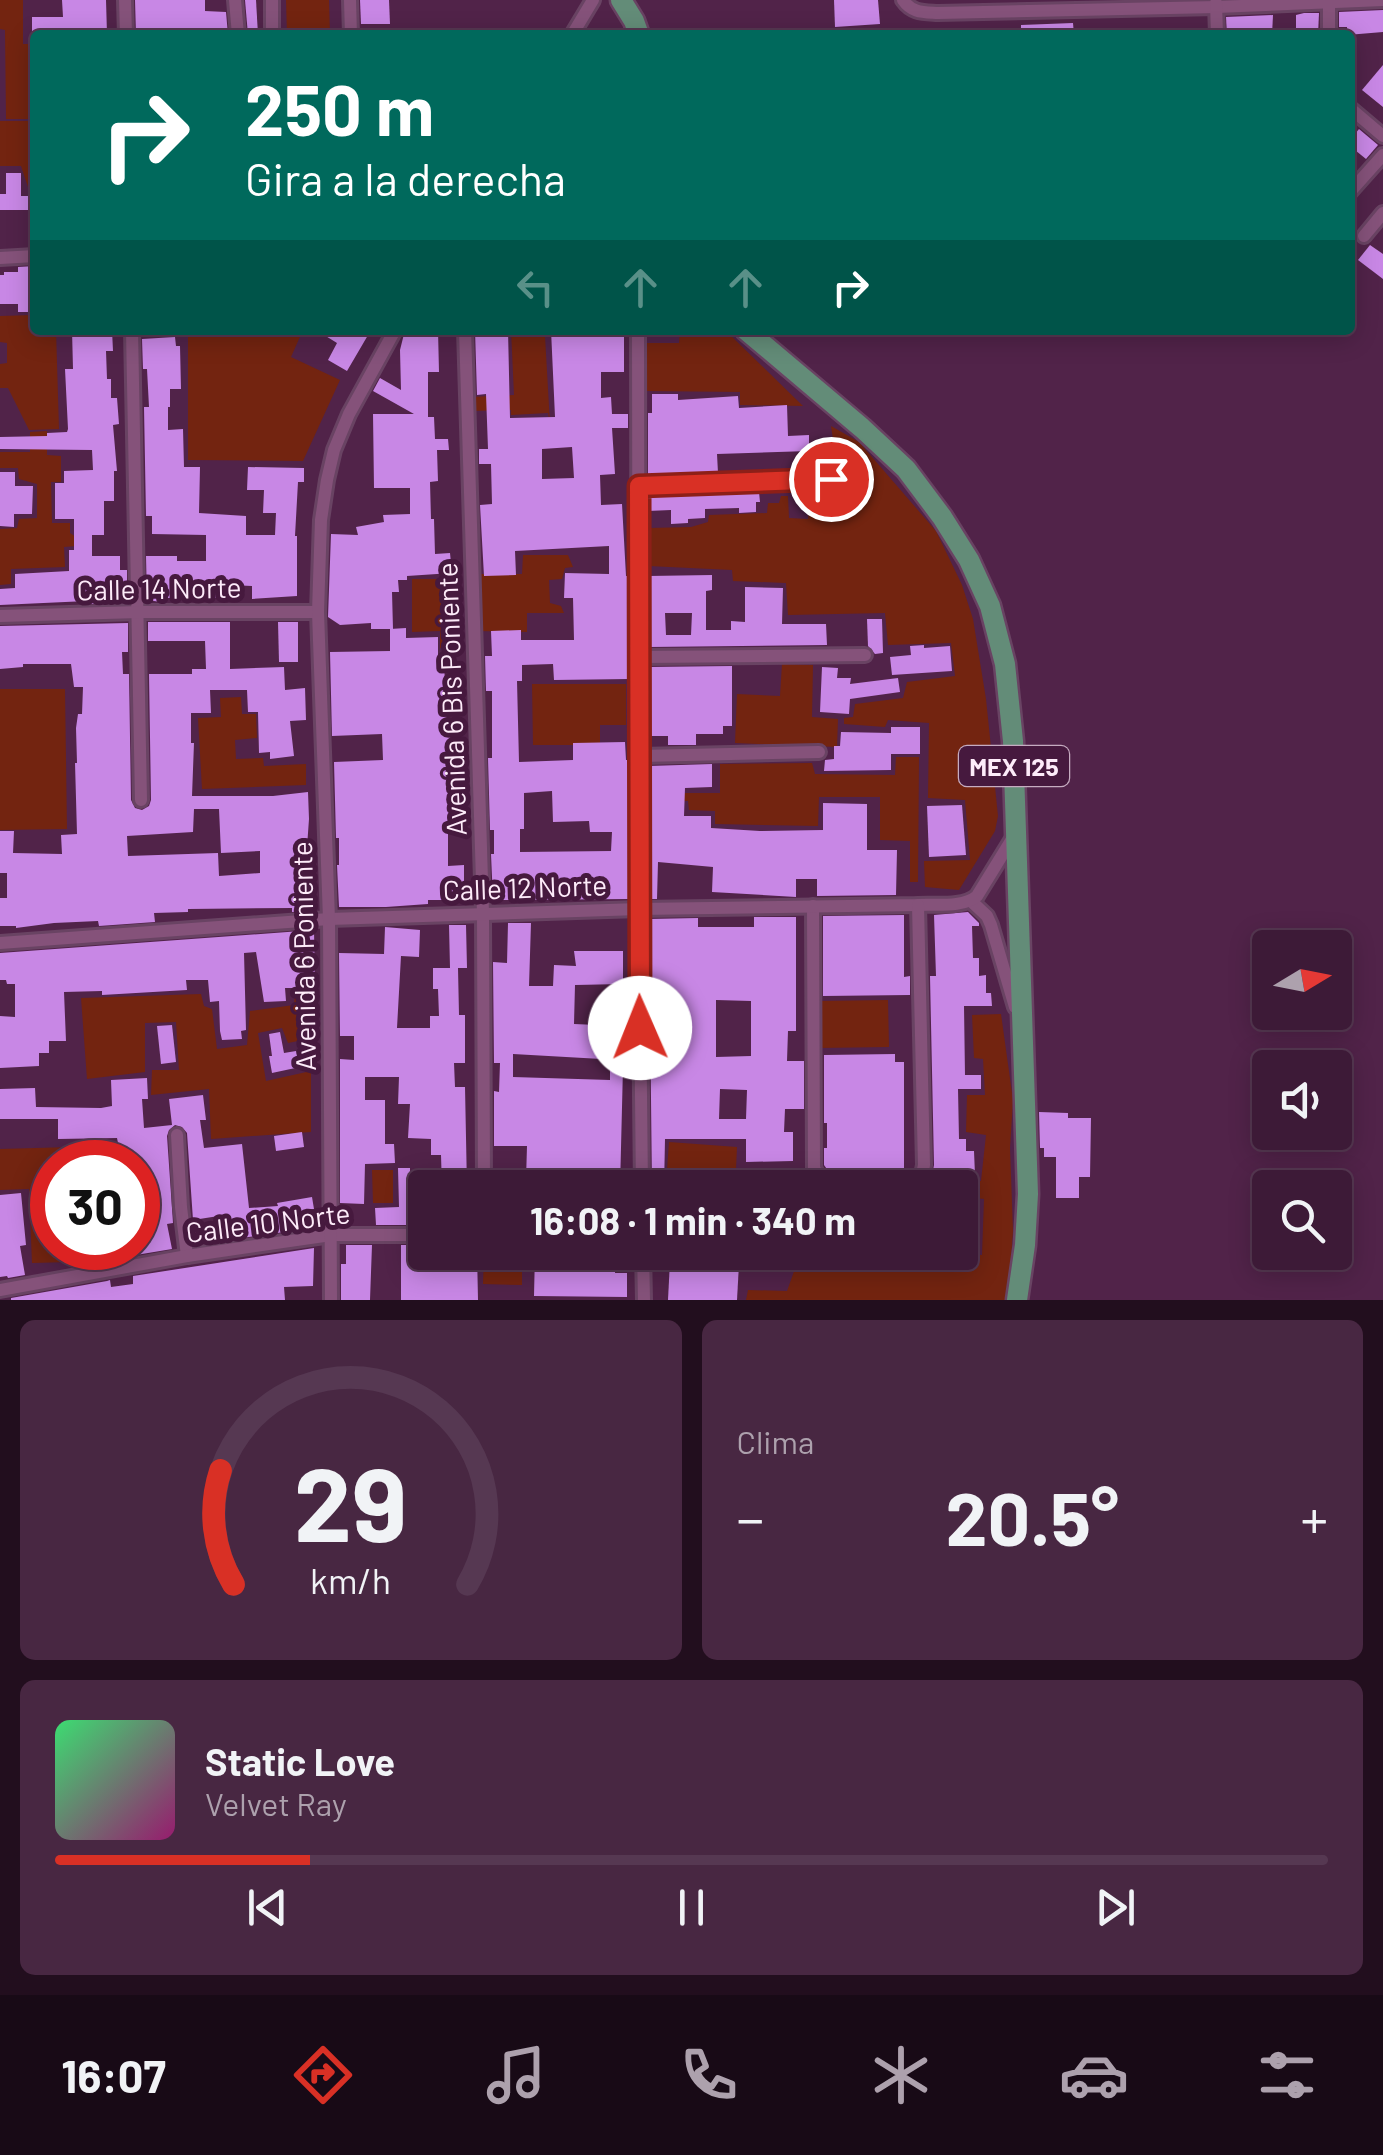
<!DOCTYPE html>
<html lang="es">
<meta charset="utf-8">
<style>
:root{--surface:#3d1a37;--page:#482742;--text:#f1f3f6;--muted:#ada1ad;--line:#563852;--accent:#d93025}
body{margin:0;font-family:Barlow,sans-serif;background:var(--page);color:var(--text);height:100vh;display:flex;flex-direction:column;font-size:38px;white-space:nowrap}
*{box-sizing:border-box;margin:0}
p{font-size:32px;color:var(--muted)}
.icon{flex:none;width:55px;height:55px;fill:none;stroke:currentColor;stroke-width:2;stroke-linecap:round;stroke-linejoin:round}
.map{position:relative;height:1300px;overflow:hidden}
.details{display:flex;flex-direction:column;gap:20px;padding:20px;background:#220e1e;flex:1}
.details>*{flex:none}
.top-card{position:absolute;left:30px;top:30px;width:1325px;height:305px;border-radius:10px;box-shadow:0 5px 25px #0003,0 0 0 2px var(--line);background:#00695c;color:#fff;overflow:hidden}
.needle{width:65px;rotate:80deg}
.buttons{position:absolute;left:1252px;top:930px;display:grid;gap:20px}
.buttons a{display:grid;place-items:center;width:100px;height:100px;border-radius:10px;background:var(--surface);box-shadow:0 5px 25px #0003,0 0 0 2px var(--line);font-size:50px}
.speed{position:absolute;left:30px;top:1140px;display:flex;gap:20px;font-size:50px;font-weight:700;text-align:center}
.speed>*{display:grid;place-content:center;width:130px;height:130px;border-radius:50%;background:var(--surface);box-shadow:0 5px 25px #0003,0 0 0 2px var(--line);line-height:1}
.speed .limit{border:15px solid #d22;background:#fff;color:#111}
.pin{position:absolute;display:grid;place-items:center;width:85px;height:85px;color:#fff;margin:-42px;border:5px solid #fff;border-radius:50%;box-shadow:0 2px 10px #0007}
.me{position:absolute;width:110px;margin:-55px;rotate:359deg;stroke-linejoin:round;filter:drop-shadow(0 0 8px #0008)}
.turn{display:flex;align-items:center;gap:35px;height:210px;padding:0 50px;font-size:45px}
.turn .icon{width:130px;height:130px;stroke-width:2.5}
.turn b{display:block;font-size:70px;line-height:85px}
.lanes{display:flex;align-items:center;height:95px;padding:0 50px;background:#0003;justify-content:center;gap:50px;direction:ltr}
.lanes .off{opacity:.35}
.big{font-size:75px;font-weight:700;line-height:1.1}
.details .card{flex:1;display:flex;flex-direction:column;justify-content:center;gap:15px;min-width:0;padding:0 35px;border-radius:15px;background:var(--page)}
.details .dial{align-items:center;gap:0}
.dial svg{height:260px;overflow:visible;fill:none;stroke:var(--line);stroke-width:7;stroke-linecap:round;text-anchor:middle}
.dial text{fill:var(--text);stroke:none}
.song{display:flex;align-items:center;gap:30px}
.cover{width:120px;height:120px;border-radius:15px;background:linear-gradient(135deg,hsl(140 70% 55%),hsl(320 70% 35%))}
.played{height:10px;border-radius:5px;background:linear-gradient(90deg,var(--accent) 20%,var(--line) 20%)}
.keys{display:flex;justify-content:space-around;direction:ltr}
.heat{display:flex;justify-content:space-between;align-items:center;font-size:55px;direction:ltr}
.details .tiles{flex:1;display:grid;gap:20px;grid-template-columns:1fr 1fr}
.card:last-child{grid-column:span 2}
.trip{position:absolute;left:408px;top:1170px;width:570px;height:100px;border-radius:10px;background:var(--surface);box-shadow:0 5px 25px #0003,0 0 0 2px var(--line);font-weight:700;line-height:100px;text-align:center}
.menu{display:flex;height:160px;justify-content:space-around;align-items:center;background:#180a16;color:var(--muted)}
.menu .icon{width:70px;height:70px}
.menu .on{color:var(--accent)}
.menu b{font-size:45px;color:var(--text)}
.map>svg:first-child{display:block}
</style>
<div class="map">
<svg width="1383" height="1300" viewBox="0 0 1383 1300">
<rect width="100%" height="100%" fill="#512349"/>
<!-- green -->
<g fill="#732410">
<polygon points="0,0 23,0 23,44 35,44 35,119 6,119 5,30 0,29"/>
<polygon points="286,0 329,0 330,35 287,35"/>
<polygon points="0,121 35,121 35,187 28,187 21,166 0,166"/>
<polygon points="35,315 35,330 56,330 59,429 29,430 8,388 0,388 0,364 7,363 7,343 0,342 0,316"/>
<polygon points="188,330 303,330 291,357 340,380 303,461 188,460"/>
<polygon points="511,330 536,330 537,336 545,336 550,424 548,413 511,415 511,410 471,411 470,397 514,395"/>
<polygon points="680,330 725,330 803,406 740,405 740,392 645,391 646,343 679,343"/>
<polygon points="831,426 859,442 936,531 962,585 973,619 986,699 998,816 995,831 959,890 925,887 924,861 970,860 965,800 928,798 929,723 888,720 885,727 844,724 844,718 853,717 855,704 903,698 907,682 955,676 951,643 888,645 885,613 788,615 786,583 733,581 732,570 648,566 649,528 691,527 708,522 709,515 767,513 768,503 779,503 781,496 788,496 789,518 808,519 812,491 840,486"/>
<polygon points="47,431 47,455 61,456 61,482 51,482 52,523 70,523 70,533 76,537 76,546 64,547 65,567 11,569 11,584 0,585 0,529 17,528 19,519 37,518 37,484 19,479 18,468 0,468 0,452 30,452 30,432"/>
<polygon points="523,555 568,555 573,567 565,568 562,579 549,580 550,603 561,606 564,613 527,613 527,632 478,631 478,574 522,574"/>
<polygon points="412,579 450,579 451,648 440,648 440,631 412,632"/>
<polygon points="782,664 813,665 812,717 838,719 837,747 735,743 737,694 780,696"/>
<polygon points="532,684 626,684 626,725 600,725 600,745 533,745"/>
<polygon points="65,689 67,829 0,830 0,689"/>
<polygon points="241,697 242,714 256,714 257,738 235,740 236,759 263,758 264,766 306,764 306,785 202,789 198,718 221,717 220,698"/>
<polygon points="896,757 919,757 918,882 910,882 910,841 880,840 880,797 819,797 818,826 715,824 715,811 689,810 688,801 653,800 656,793 720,793 720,764 812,763 815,774 895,775"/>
<polygon points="295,993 312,994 311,1063 302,1060 298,1041 288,1043 282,1028 258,1033 266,1081 311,1071 311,1132 211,1139 209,1089 151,1095 152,1070 179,1070 176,1022 145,1023 145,1072 87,1079 81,998 201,994 204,1006 212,1009 217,1049 247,1045 250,1011 294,1005"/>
<polygon points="888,1000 889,1047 818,1048 818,1001"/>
<polygon points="1001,1014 1013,1100 1010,1148 1013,1231 1008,1300 746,1300 748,1290 787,1291 797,1263 891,1269 895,1253 982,1255 984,1199 960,1196 960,1188 935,1187 935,1182 981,1181 986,1135 966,1132 967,1095 985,1095 983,1059 974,1058 972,1015"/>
<polygon points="669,1142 737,1147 736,1169 778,1172 777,1181 720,1177 719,1187 692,1187 691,1185 666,1184"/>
<polygon points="107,1146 107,1162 52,1162 52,1248 110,1248 110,1261 32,1263 29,1189 0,1190 0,1149"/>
<polygon points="372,1170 393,1170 393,1203 373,1203"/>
<polygon points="484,1253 522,1253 522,1285 483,1284"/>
</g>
<!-- building -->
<g fill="#c887e5" fill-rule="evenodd">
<polygon points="62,0 106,0 107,34 32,35 32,17 63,17"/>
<polygon points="135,0 205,0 205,11 226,12 228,35 136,35"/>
<polygon points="245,0 256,0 258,35 248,35"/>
<polygon points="360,0 389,0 390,24 361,24"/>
<polygon points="834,0 878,0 880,24 835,27"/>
<polygon points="1383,10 1383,32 1347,35 1347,27 1339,27 1339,12"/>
<polygon points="1304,13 1319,13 1318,35 1296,35 1296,15"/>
<polygon points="1273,15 1272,35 1227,35 1226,17"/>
<polygon points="1073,23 1074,35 1021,35 1021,25"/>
<polygon points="1383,65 1383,107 1362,90"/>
<polygon points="1359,129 1378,145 1366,159 1350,146 1350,140"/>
<polygon points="6,173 21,173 21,196 35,196 35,210 0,210 0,194 6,194"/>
<polygon points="1370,245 1383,254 1383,279 1358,260"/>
<polygon points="35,266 35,312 18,312 18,304 0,304 0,275 4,275 4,272 18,272 18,267"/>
<polygon points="72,330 112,330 113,351 106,351 107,379 111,379 111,398 117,398 119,424 113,425 117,471 114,471 114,501 104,501 104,535 92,535 92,556 120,556 120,570 127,570 127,586 118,580 120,603 87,604 87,601 0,605 0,589 15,588 15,574 69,571 69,550 74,550 74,519 55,519 55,483 64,483 64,471 93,470 92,450 0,449 0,437 47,436 47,433 67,432 68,429 65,369 73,369"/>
<polygon points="316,330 371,330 347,371 328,360 337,343"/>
<polygon points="405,330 438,330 439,372 428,372 428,417 434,417 435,439 448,439 449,450 437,450 438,481 430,482 431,519 434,519 435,554 450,553 452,573 407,576 407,580 398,580 399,592 392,592 393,629 371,629 371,623 340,625 328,617 331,534 358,535 356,527 384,522 383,515 410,514 410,488 374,488 373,414 414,414 373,391 380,378 401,390 400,350"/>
<path d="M475,330H508L510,418L555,417L551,330H583V333L624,332V372H601V398L611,397L612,414H628V428H612L615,474L600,475L601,505L622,504L626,576H628L629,679L554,680L553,664L522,665V681H517L519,762L573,760V743L625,742L626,760H629V899L493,900L491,854H494V830H490L488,758H492V691H486L485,656H492L491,631L521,630V640H574L573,598H564L565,573L609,574V546L515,551L516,575L484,576L480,505L492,504L491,464H479V449H488L486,394L477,395ZM572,447L574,478L542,479V449ZM552,791L553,822L589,821L590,832H612L611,851L520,852V829H524V793Z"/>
<polygon points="175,337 176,346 180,346 181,389 170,389 170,407 168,407 168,430 183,429 184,467 200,467 199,513 246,516 246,535 275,535 276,513 263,513 264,490 247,490 248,467 304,468 304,482 298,482 295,536 297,536 297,596 252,599 252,586 230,585 230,594 218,594 219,598 161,598 161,602 147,600 146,556 177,556 177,561 206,561 206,535 152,534 152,516 146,516 144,407 149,407 147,369 143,369 142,339"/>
<polygon points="652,394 678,394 678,400 738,396 739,408 787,405 788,436 809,435 809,451 717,454 718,473 648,476 648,413 652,413"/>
<polygon points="0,472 15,472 15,486 33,486 32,514 14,514 14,527 0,526"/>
<polygon points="759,492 760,502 756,502 756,512 739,513 739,508 705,509 705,518 688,519 688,523 671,524 671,510 648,511 648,496"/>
<path d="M712,575V590L706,591V630H731V621L745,622V587L783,588L782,624H826L827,645L649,647L648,576ZM665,613H692L691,635H666Z"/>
<polygon points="867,619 882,619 883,653 875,654 868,646"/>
<path d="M148,622H230V669L284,667L285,690L305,688L306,720L290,721L294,756L270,759V752L259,753L258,712H248L247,690H210L211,713H191V743H194L192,796H273L308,792L309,819L307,847H295L296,870L308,869L309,884H302L303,911L292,912V908L188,909V912L154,913L155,922L99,926L98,921L54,923L16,928V926H0V898H7V873H0V831H14L13,853L62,854L61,835L77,834L75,763H77L76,728L78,714H82L83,687H74L71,664H23V667L0,669V626L128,623V652H122L123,674H129L131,800L135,808L142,810L149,806L151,800L149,674H192V669H206L205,641H148ZM194,809H219L221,853L260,851V873L219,876L218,853L128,856L127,836L193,832Z"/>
<polygon points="278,622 298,622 298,662 279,662"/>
<polygon points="406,628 406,638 438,637 438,662 444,662 447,728 450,728 451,761 461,760 462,774 448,774 449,796 462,796 463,830 448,830 448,866 464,865 464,900 428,900 428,904 386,907 339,907 337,865 339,865 339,838 336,838 334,762 383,760 382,734 332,736 330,652 390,651 390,629"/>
<polygon points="924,645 924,648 950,646 952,671 892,675 890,657 911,655 910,646"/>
<polygon points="732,666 732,726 723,726 723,734 696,734 696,745 668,745 668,736 649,736 649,667"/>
<polygon points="822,667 838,668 837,678 851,678 850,684 898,678 900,692 850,699 849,714 820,712"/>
<polygon points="891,727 920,727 920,754 891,754 891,770 824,771 825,760 834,759 834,746 840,746 841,732 891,733"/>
<polygon points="712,764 712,787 685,788 684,816 711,816 711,828 760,831 823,830 823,803 867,804 867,850 897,850 896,895 817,896 817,879 796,879 796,897 712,892 713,867 658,862 657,899 649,899 649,766"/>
<polygon points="962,805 966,855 929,857 927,806"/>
<polygon points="968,912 979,923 979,926 972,926 973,958 979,958 979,976 986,975 986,993 991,993 992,1006 964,1006 965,1075 981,1075 981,1089 958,1089 959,1139 966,1139 966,1151 974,1151 975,1175 932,1176 934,1165 930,976 936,976 934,915"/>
<polygon points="904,915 904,977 910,976 910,995 823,996 823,916"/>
<path d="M754,917H796V1031H788L787,1061H804V1109H785L784,1132H793V1161L746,1162V1139H665L664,1188H652L649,919L698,918V927H754ZM716,1000L751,1001V1056L716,1057ZM720,1089L747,1090L746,1119H719Z"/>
<polygon points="508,923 531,923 529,986 553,986 554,965 576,966 574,951 623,951 623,984 575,985 574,1024 620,1026 619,1060 513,1054 513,1077 610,1080 610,1066 623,1067 620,1188 591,1188 591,1183 526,1180 527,1146 494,1146 494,1091 499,1092 500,1063 494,1063 493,962 507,963"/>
<polygon points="449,925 466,925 467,968 458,968 459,1015 465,1015 465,1063 454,1063 455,1087 465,1087 467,1188 442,1188 441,1155 431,1155 431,1139 408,1138 410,1104 398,1104 399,1077 365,1077 365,1100 385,1100 385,1144 394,1144 395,1163 365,1164 364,1204 340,1203 340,1059 354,1060 354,1036 340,1036 339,953 384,954 385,927 420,930 419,957 401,956 397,1028 430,1028 430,1016 439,1016 438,989 433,989 433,968 450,968"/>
<polygon points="314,930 315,988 285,988 286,1001 264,1002 256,952 244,953 246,1030 241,1031 242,1039 222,1040 220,1031 219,1001 210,1002 208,980 186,980 187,990 102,995 102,991 64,992 66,1041 49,1041 49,1053 39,1053 39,1066 0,1068 0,1016 15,1017 15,984 7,984 6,980 0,980 0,953"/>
<polygon points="172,1025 176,1062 161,1064 157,1026"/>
<polygon points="280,1032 284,1053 296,1051 300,1067 272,1073 269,1056 272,1056 269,1034"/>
<polygon points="895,1054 895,1062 904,1062 904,1171 829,1172 824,1165 824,1148 827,1148 827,1123 824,1123 824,1055"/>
<polygon points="147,1078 148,1099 142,1099 144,1128 172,1125 169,1099 203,1095 206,1120 200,1120 204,1148 242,1144 249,1208 278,1206 277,1203 312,1197 314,1209 310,1209 312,1228 227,1240 225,1215 193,1220 187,1133 182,1127 175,1125 169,1130 167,1136 173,1223 167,1224 172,1249 112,1259 110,1249 138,1248 138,1162 126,1162 124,1147 119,1148 117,1138 58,1139 58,1119 0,1119 0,1089 35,1088 36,1107 101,1108 112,1106 111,1080"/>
<polygon points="1039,1112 1068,1113 1068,1118 1091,1118 1090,1177 1079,1177 1079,1198 1056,1198 1056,1157 1044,1157 1044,1148 1040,1148"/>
<polygon points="302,1132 304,1147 276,1151 274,1136"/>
<polygon points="398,1168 410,1168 410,1195 425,1194 425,1225 376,1225 375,1208 399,1207"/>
<polygon points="21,1193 26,1245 20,1246 25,1275 8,1278 7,1276 0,1277 0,1195"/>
<polygon points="346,1245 372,1245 370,1300 341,1300 341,1264 346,1264"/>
<polygon points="401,1245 425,1245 425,1252 477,1252 478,1300 401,1300"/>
<polygon points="314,1248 313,1286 284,1287 285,1300 11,1300 11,1298 107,1281 110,1280 111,1287 133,1284 133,1276"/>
<polygon points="535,1252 616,1252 615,1273 627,1273 627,1297 534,1296"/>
<polygon points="670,1261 739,1264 737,1300 668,1300"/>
</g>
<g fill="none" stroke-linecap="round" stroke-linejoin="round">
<defs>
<g id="minor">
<polyline points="125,0 126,35"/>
<polyline points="235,0 238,35"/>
<polyline points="350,0 351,35"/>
<path d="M903,0C912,13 923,12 938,13L1217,7L1383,0"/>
<polyline points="1329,0 1329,35"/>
<polyline points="1216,3 1217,35"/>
<polyline points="272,35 272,0"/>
<polyline points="572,35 593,0"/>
<polyline points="1350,108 1383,136"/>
<polyline points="1350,192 1383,155"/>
<polyline points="1364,236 1383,213"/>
<polyline points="0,258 35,256"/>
<polyline points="132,330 141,800"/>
<polyline points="465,330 483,913 484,1188"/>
<polyline points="638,330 639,909 642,1188"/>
<polyline points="639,486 831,479"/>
<polyline points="0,616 139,612 318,612"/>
<polyline points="640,657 865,655"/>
<polyline points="640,756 819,752"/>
<polyline points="971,901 987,916 991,925 1015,1007"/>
<path d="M813,906L814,1168C822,1186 837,1187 856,1188"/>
<path d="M0,943L329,919L639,909L918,905C936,904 963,908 977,896L1014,836"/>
<polyline points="177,1135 181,1207 187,1256"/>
<path d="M912,1188C921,1182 922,1175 924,1165L918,905"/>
<polyline points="643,1252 644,1300"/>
<polyline points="0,1290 187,1256 331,1235 425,1235"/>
<polyline points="331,1300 329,919 318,612 321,520 327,480 334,450 349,414 395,330"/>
</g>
<g id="primary">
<polyline points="621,0 634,21 639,35"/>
<polyline points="746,330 862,428 906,469 942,517 969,560 990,606 1005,664 1013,741 1028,1194 1025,1245 1017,1300"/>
</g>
</defs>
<!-- minor casing -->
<use href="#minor" stroke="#694363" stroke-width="18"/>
<!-- primary casing -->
<use href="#primary" stroke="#694363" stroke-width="25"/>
<!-- minor -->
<use href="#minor" stroke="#85527a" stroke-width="12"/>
<!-- primary -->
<use href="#primary" stroke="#638c78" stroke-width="20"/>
</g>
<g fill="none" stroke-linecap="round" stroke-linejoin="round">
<defs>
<polyline id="route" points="640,1028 639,486 831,479"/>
</defs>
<!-- route casing -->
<use href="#route" stroke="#8d1f18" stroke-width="25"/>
<!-- route -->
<use href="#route" stroke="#d93025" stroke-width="18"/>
</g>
<g text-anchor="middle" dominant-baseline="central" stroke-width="10" stroke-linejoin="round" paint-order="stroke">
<!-- shield labels -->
<rect fill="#46193e" stroke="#c6acc1" stroke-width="2.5" x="959" y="746" width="110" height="40" rx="8"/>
<g font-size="25" font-weight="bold" fill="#fdebf9">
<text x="1014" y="766">MEX 125</text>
</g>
<!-- street labels -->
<g font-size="28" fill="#fdebf9" stroke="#46193e">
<text transform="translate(159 588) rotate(-1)">Calle 14 Norte</text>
<text transform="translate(451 699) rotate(-92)">Avenida 6 Bis Poniente</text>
<text transform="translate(525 887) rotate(-2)">Calle 12 Norte</text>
<text transform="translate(303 956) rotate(-91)">Avenida 6 Poniente</text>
<text transform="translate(268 1222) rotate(-7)">Calle 10 Norte</text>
</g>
</g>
</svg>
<div class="buttons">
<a><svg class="needle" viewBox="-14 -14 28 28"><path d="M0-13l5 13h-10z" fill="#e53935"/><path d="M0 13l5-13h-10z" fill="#ada1ad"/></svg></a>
<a><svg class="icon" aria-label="sound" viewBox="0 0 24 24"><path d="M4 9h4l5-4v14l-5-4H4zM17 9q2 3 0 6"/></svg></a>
<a><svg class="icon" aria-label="search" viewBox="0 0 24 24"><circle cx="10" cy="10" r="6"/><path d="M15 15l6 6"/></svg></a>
</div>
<div class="speed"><div class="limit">30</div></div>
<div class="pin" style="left:831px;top:479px;background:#d93025"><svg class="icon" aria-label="arrive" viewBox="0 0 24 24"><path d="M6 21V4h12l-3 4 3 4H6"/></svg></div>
<svg class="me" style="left:640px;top:1028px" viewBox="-20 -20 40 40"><circle r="19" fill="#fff"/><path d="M0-13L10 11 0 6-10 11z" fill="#d93025"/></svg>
<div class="trip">16:08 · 1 min · 340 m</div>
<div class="top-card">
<div class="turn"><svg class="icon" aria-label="right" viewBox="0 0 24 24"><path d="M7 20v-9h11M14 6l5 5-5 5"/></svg><div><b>250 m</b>Gira a la derecha</div></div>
<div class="lanes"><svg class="icon off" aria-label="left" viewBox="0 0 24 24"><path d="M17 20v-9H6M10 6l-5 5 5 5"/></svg><svg class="icon off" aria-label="ahead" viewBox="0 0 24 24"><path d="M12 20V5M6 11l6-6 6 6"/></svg><svg class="icon off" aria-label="ahead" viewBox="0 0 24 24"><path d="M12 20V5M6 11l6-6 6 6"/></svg><svg class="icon" aria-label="right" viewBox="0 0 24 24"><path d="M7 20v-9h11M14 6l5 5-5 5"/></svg></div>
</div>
</div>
<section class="details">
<div class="tiles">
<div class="card dial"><svg viewBox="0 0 100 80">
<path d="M14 69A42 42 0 1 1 86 69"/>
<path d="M14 69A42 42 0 0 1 10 34" stroke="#d93025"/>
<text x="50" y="56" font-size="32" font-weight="700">29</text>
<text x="50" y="72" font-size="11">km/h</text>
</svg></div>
<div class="card"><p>Clima</p>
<div class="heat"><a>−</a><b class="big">20.5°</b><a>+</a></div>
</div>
<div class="card">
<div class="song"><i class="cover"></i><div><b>Static Love</b><p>Velvet Ray</p></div></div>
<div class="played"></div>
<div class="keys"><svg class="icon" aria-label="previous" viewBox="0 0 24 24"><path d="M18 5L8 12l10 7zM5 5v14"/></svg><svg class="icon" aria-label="pause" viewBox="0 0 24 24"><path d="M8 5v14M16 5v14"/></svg><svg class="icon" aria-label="next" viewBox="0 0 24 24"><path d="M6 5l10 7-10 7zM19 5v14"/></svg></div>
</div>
</div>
</section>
<nav class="menu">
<b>16:07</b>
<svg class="icon on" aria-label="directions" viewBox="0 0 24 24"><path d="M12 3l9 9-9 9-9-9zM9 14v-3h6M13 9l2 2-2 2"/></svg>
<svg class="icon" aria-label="music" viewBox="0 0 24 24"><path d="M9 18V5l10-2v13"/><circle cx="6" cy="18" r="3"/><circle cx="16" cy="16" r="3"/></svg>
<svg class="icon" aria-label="phone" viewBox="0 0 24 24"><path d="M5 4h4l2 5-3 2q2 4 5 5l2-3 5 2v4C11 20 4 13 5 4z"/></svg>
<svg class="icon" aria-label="climate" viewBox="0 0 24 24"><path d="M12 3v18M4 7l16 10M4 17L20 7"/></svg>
<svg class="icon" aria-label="car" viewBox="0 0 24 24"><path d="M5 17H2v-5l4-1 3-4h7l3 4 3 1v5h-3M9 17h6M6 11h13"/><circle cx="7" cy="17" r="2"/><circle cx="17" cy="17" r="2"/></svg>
<svg class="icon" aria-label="filters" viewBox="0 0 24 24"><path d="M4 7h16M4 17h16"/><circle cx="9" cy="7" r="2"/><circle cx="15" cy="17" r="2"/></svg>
</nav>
